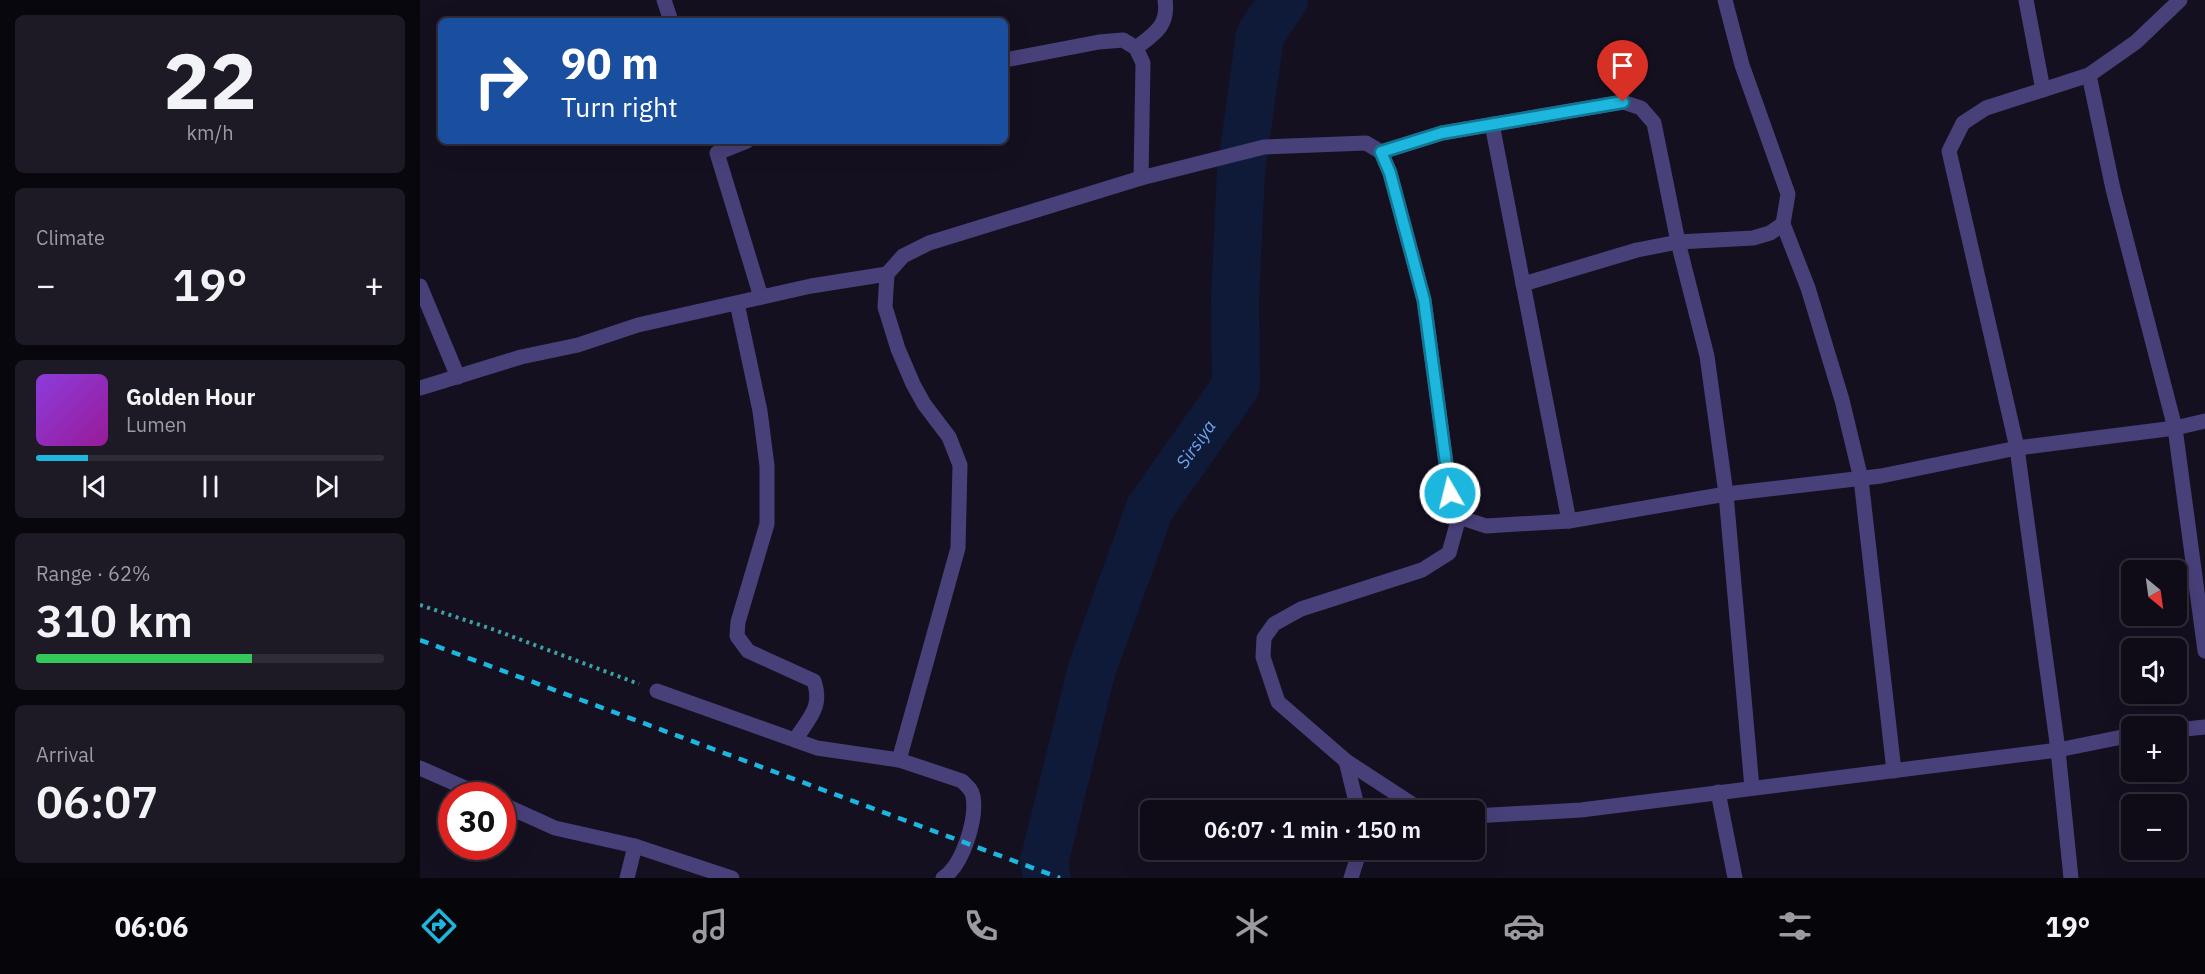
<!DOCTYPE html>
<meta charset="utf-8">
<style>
:root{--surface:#0f0c18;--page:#1d1a25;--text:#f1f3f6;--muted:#9b9ba2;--line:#2f2c37;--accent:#1cb6de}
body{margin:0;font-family:"IBM Plex Sans",sans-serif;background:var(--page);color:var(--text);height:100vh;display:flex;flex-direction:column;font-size:22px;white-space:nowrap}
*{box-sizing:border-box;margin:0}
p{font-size:20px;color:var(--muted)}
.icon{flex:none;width:33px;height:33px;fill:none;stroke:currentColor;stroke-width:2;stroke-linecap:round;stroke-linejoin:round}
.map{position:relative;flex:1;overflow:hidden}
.details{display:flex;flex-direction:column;gap:15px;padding:15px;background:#08070d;width:420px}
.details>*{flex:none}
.hud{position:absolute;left:18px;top:18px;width:570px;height:126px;border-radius:9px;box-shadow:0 6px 24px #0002,0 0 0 2px var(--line);background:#1a4fa0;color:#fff;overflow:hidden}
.needle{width:39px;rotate:151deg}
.fabs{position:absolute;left:1701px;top:560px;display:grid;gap:12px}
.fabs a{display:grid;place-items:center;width:66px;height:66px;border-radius:9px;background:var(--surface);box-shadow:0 6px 24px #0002,0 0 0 2px var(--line);font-size:30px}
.speed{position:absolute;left:18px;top:782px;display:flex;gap:12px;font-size:30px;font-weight:700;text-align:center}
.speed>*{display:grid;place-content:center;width:78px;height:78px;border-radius:50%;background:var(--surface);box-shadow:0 6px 24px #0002,0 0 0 2px var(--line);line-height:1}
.speed .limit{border:9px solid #d22;background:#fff;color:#111}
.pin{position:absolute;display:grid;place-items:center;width:51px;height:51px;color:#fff;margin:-62px -26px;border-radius:50% 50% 50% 0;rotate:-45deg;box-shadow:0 0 6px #0007}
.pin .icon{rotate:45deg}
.me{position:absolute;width:66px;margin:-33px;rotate:352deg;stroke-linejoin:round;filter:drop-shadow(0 0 4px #0008)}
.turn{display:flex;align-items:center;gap:21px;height:126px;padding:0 24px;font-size:27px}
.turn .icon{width:78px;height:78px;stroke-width:2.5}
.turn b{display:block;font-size:42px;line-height:51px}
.big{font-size:45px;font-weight:600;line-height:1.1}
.details .card{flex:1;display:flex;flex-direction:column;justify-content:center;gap:9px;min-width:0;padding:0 21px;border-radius:9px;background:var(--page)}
.details .dial{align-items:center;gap:0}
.dial b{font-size:78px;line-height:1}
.song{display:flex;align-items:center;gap:18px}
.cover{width:72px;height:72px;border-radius:9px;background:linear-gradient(135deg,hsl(270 70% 55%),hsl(300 70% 35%))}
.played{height:6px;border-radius:3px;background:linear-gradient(90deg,var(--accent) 15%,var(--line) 15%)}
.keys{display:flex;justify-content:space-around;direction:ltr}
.heat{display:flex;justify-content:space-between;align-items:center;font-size:33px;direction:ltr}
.charge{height:9px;border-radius:4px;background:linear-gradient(90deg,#34c759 62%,var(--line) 0)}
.trip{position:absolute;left:720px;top:800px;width:345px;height:60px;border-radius:9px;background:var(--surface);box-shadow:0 6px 24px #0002,0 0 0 2px var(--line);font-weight:600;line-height:60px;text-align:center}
.tab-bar{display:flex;height:96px;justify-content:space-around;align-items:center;background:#06050a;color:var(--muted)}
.tab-bar .icon{width:42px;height:42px}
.tab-bar .on{color:var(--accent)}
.tab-bar b{font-size:27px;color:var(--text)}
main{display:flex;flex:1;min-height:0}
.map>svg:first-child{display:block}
</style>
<main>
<section class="details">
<div class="card dial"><b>22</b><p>km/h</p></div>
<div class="card"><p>Climate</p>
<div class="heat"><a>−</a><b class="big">19°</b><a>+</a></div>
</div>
<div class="card">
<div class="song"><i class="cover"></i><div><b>Golden Hour</b><p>Lumen</p></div></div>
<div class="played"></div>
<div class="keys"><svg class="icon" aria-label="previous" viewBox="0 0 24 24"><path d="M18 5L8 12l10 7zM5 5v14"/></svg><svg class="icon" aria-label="pause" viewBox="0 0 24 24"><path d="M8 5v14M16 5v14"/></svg><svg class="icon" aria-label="next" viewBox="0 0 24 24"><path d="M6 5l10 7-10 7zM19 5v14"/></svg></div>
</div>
<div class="card"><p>Range · 62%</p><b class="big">310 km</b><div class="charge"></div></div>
<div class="card"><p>Arrival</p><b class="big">06:07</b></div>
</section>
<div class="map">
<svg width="1785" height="878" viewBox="0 0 1785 878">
<rect width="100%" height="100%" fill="#141020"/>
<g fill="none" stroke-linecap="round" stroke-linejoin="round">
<!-- river -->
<path stroke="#0f1a39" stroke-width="48" id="s1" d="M627,878L624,862L672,669L730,508L816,386L815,299L821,172L840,35L864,0"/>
<!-- path -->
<polyline stroke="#3da0a5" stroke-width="4" stroke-dasharray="3 4.5" stroke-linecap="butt" points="0,605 72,629 219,684"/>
<!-- minor -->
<g stroke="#484079" stroke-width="15">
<polyline points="244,0 251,21"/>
<polyline points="1606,0 1623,90"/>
<path d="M716,48C734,34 749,26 745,0"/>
<polyline points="585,60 679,42 703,40 716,48 723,63 721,178"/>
<polyline points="1669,75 1693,189 1755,428 1785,651"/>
<polyline points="1072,124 1149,521"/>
<polyline points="327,141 297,153 341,297"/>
<polyline points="961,152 1022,133 1203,102 1221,108 1234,123 1258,242 1287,356 1306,494 1332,788"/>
<polyline points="1363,224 1388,288 1422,400 1441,479 1474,771"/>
<polyline points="1103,284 1217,250 1258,242 1333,238 1350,233 1363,224 1368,194 1322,65 1305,0"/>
<polyline points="0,286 38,377"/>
<path d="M317,303L340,411L347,466V524L318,622L317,636L328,651L394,681C403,707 389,718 375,740"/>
<polyline points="0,388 101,357 158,345 218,325 391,286 467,274"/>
<polyline points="237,691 397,748 479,760"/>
<polyline points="1756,730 1785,727"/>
<polyline points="926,761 938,810"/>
<polyline points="0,768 61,795"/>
<polyline points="1298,792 1315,878"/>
<polyline points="82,804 135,828 215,846 312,878"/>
<polyline points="1005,810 998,808 926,761 858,702 843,657 844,638 854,624 881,609 1002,570 1029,553 1039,517"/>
<polyline points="1054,816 1161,810 1638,750 1712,735"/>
<polyline points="207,878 215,846"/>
<path d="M523,878C543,865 557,819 553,796C552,790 547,786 542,781L479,760L538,548L540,465L529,437L504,404L493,384L478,349L465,307L467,274L483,256L509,243L721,178L844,147L946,143L961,152L970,173L1004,300L1030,493L1039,517L1066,526L1149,521L1306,494L1461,476L1597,448L1755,428L1785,421"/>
<polyline points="931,878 937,859 938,849"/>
<polyline points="1651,878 1638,750 1597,448 1529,151 1543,123 1566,108 1669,75 1716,42 1760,0"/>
</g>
<!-- rail -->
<polyline stroke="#1cb6de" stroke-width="4.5" stroke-dasharray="9 8" stroke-linecap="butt" points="0,640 640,878"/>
</g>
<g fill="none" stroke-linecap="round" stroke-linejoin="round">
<defs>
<polyline id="route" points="1030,493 1004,300 970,173 961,152 1022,133 1203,102"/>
</defs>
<!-- route casing -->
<use href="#route" stroke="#127690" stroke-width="15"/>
<!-- route -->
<use href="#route" stroke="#1cb6de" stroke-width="10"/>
</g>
<g text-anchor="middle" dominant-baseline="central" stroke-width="6" stroke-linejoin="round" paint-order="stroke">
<!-- water labels -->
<g font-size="18" font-style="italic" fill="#6fa5ed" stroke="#141020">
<text stroke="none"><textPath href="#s1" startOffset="465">Sirsiya</textPath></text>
</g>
</g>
</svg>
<div class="fabs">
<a><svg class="needle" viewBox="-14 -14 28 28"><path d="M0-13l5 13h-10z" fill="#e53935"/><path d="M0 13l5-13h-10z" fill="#9b9ba2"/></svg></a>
<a><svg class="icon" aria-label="sound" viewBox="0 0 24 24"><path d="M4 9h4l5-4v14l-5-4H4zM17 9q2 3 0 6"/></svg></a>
<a>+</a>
<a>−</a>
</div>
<div class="speed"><div class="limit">30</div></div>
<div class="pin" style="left:1203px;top:102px;background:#d93025"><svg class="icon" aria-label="arrive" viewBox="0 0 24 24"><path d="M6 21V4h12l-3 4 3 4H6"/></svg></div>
<svg class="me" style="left:1030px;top:493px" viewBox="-20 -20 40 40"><circle r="17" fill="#1cb6de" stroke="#fff" stroke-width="3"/><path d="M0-11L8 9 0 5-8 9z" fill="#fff"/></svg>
<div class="trip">06:07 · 1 min · 150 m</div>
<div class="hud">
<div class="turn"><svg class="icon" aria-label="right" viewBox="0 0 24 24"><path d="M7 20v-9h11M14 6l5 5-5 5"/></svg><div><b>90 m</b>Turn right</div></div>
</div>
</div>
</main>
<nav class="tab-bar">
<b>06:06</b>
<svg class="icon on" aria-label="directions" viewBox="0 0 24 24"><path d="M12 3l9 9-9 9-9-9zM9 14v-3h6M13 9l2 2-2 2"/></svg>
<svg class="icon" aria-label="music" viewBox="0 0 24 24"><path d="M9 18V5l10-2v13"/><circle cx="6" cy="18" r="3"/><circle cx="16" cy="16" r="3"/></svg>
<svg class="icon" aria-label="phone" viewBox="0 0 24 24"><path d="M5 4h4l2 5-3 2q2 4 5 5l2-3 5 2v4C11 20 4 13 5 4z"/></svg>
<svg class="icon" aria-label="climate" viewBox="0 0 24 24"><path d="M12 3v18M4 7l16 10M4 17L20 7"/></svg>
<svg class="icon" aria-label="car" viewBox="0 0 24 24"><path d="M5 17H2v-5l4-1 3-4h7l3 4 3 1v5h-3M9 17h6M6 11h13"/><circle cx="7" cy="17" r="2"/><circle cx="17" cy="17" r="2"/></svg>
<svg class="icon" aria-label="filters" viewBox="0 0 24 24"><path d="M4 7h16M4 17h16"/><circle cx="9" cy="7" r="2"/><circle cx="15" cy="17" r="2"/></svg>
<b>19°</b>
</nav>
